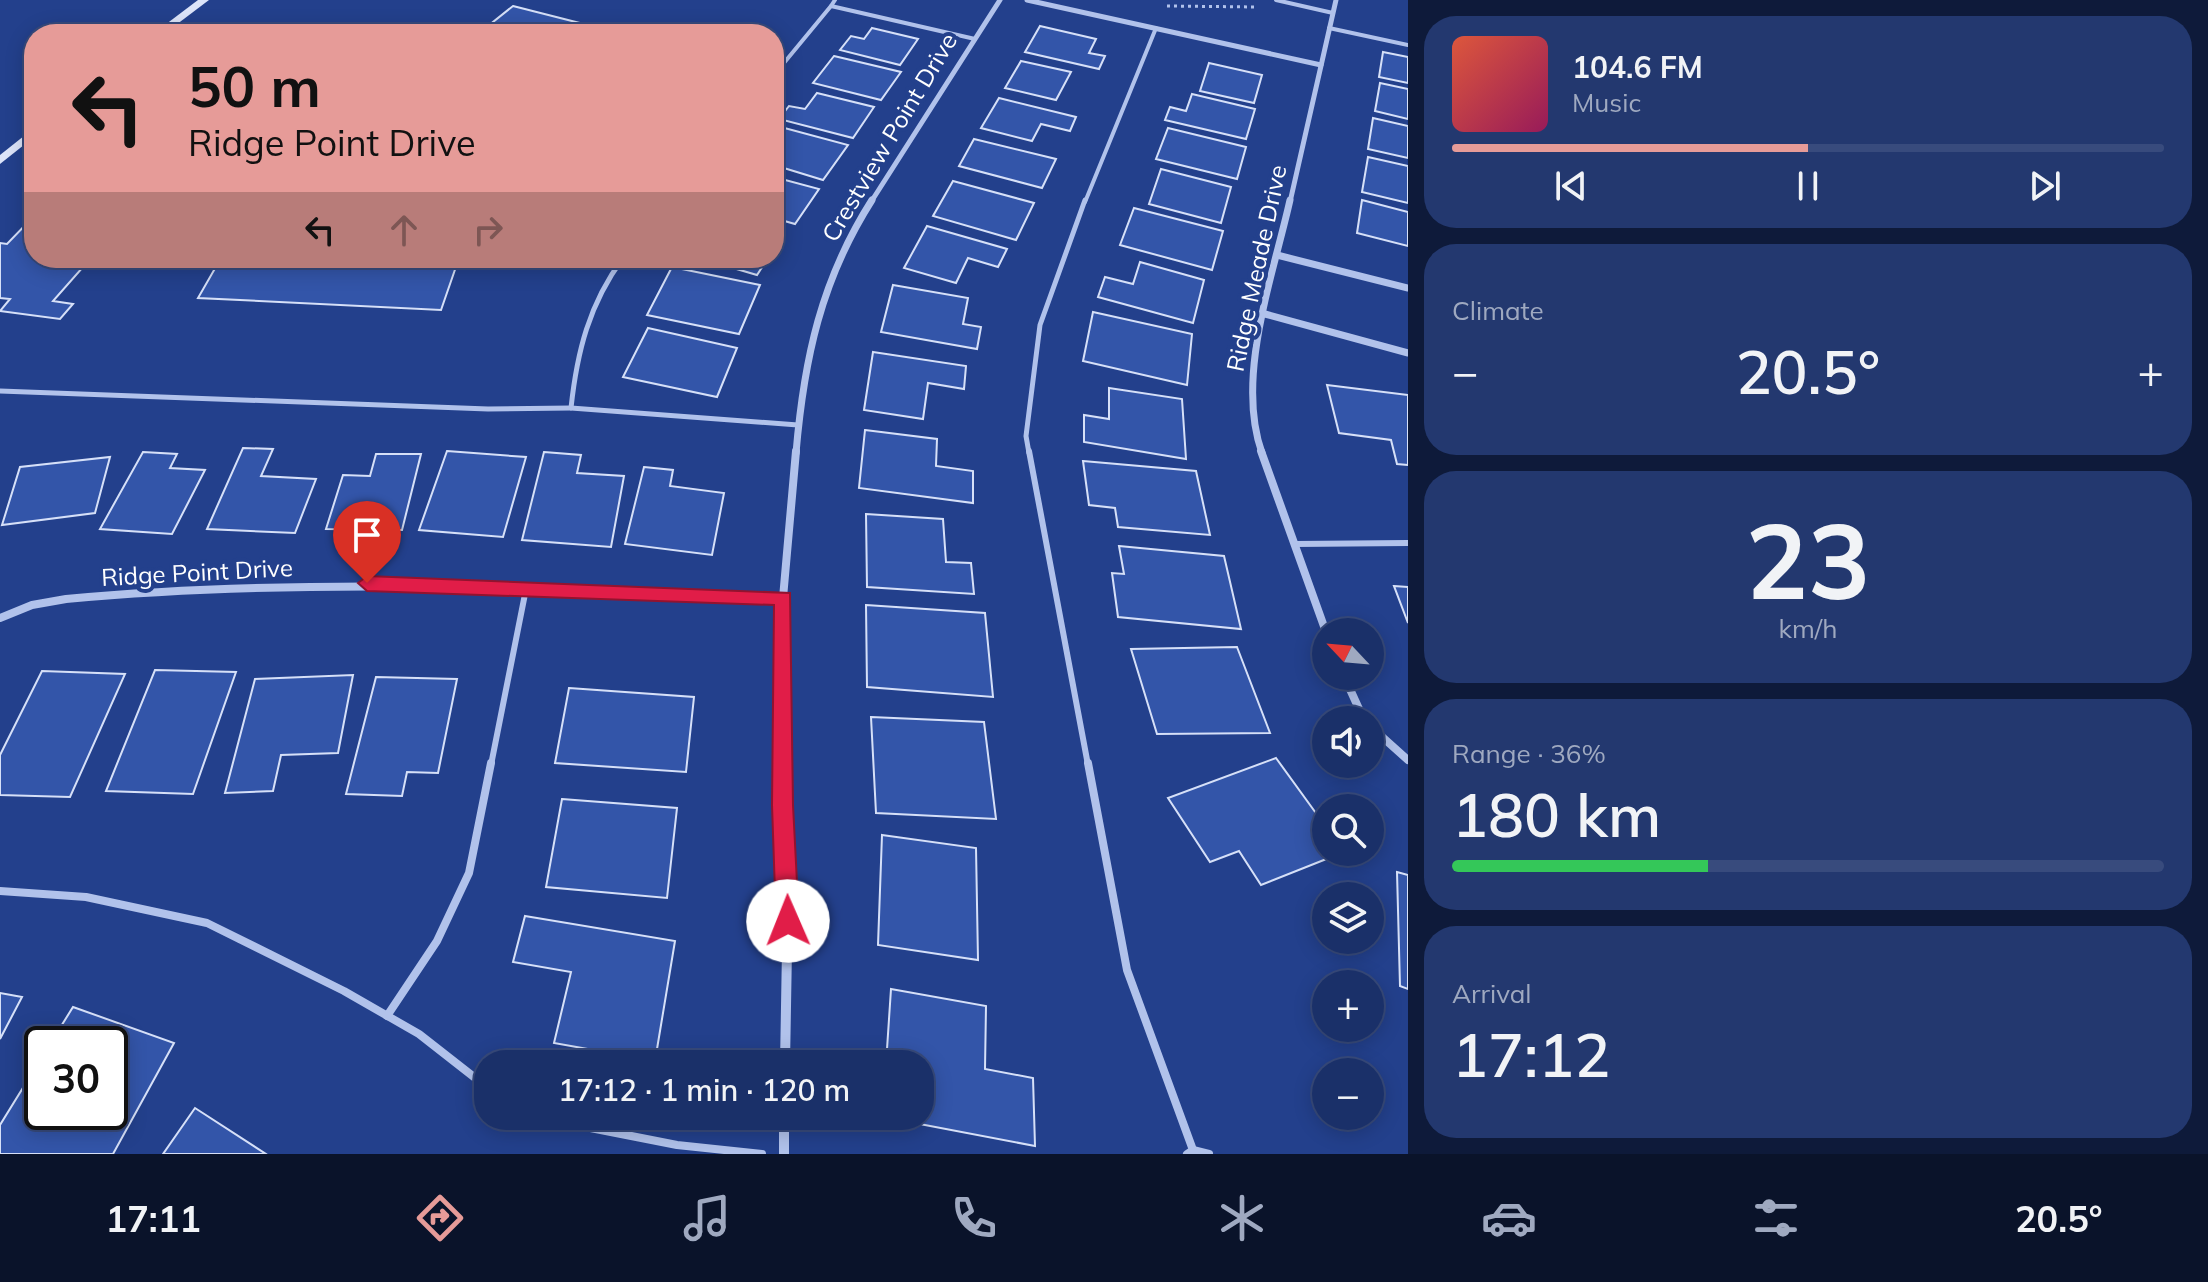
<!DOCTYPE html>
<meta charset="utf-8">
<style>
:root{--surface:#1a3069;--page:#23386f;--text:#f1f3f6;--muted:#9fa9c0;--line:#384b7d;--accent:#e69b98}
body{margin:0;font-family:Mulish,sans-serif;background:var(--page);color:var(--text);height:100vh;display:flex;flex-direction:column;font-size:30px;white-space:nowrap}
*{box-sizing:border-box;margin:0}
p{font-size:26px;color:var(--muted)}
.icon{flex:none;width:44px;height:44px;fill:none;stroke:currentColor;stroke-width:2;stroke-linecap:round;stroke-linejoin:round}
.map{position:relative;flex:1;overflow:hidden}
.panel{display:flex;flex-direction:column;gap:16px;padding:16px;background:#0e1a3a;width:800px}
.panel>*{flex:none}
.guide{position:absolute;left:24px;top:24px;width:760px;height:244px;border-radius:32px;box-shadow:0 4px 20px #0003,0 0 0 2px var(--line);background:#e69b98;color:#111;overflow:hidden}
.needle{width:52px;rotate:296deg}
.tools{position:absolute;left:1312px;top:618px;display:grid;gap:16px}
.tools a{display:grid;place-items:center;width:72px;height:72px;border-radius:50%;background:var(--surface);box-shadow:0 4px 20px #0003,0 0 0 2px var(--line);font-size:40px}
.speed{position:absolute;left:24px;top:1026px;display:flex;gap:16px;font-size:40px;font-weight:700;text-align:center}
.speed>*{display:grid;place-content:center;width:104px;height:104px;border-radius:50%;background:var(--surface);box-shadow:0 4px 20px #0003,0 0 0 2px var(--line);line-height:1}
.speed .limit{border:4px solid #111;border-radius:12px;background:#fff;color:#111}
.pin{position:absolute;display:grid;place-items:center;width:68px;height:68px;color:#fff;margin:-82px -34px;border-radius:50% 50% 50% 0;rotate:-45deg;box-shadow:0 0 8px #0007}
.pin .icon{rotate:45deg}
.me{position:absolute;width:88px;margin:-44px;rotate:359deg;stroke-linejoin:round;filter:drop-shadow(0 0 6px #0008)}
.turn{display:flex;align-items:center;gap:28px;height:168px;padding:0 32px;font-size:36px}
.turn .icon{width:104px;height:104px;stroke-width:2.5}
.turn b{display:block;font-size:56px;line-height:68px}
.lanes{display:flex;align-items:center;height:76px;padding:0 32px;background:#0003;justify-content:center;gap:40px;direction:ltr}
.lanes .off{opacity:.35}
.big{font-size:60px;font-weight:600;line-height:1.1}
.panel .card{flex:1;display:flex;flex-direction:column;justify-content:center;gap:12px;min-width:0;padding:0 28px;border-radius:32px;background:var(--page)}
.panel .dial{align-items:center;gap:0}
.dial b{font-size:104px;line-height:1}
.song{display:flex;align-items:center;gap:24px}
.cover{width:96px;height:96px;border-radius:12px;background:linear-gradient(135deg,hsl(10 70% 55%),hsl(330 70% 35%))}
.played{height:8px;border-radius:4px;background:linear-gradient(90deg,var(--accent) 50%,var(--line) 50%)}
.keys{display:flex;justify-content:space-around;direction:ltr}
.heat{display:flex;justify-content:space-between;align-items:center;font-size:44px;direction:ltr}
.charge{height:12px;border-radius:6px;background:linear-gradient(90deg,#34c759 36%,var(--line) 0)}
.trip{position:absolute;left:474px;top:1050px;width:460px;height:80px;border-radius:32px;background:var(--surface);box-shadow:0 4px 20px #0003,0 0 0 2px var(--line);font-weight:600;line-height:80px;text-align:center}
.dock{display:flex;height:128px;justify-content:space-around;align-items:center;background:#0a132a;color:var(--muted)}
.dock .icon{width:56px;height:56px}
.dock .active{color:var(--accent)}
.dock b{font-size:36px;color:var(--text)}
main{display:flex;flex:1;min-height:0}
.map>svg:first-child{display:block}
</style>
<main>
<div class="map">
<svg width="1408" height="1154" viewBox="0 0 1408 1154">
<rect width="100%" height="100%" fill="#23408c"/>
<!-- building -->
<g fill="#3355a9" stroke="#d6e0f8" stroke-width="2">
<polygon points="513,6 623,34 478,34"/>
<polygon points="254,24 299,34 240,34"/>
<polygon points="1040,26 1096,39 1089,53 1105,56 1099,69 1025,52"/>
<polygon points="872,28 918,39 900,65 840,50 851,36 864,39"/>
<polygon points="1383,52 1408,57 1408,83 1379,77"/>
<polygon points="834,56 901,72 881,100 813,83"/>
<polygon points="1021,61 1071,72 1056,100 1005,88"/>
<polygon points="1209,63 1262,75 1254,103 1200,91"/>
<polygon points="1380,83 1408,89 1408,119 1375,111"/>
<polygon points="817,93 874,107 853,138 779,119 789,106 805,109"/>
<polygon points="1192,94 1255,109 1246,139 1165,120 1170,107 1186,111"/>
<polygon points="999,98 1076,117 1070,131 1041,124 1032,141 981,128"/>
<polygon points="1373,118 1408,126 1408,158 1368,149"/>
<polygon points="777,126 848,145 823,180 774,165"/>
<polygon points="1168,128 1246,147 1237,179 1156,159"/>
<polygon points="974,139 1056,159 1042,188 959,166"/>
<polygon points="1368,157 1408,166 1408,203 1362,192"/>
<polygon points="1161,169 1231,187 1221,223 1149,204"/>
<polygon points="774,177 819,189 795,224 774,218"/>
<polygon points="953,181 1034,203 1016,240 933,216"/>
<polygon points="1362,200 1408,212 1408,246 1357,233"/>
<polygon points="1134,208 1223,231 1212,270 1120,245"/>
<polygon points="34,216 34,258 91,258 53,301 73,304 60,319 0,311 10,299 0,298 0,243 7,244"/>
<polygon points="927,226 1007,249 998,267 968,258 956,283 904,268"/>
<polygon points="221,258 459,258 441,310 198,298"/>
<polygon points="699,258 768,258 757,275"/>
<polygon points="1140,262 1204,280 1193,323 1098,297 1105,277 1133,284"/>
<polygon points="672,267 760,285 739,334 647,315"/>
<polygon points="893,285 968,298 963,324 981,327 977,349 881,332"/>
<polygon points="1093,312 1192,334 1187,385 1083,361"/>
<polygon points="648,328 737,348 717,397 623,377"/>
<polygon points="873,352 966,366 964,389 928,383 923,419 864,410"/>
<polygon points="1327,385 1408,395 1408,465 1397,464 1391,440 1339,433"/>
<polygon points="1109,388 1182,399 1186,459 1084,442 1084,415 1109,419"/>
<polygon points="865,430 937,439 936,466 973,471 973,503 859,488"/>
<polygon points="243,448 273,449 261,476 316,479 295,533 207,529"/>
<polygon points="447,451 526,457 503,537 419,530"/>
<polygon points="143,452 177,454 170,468 205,470 172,534 100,529"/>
<polygon points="544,452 581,455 577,473 624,476 611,547 522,540"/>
<polygon points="376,454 421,454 402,530 326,529 343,475 370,476"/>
<polygon points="110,457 95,513 2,525 20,467"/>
<polygon points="1083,461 1196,471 1210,535 1118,527 1115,508 1089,505"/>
<polygon points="644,467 673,470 670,486 724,493 712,555 625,544"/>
<polygon points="866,514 943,519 946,562 971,563 974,594 867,587"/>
<polygon points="1119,546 1224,556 1241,629 1118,617 1112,573 1124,574"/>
<polygon points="1394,586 1408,587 1408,623"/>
<polygon points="866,605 985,613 993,697 867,687"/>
<polygon points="1237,647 1270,733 1157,734 1131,649"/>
<polygon points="155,670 236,672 193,794 106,791"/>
<polygon points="42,671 125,674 70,797 0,795 0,755"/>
<polygon points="353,675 338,753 281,755 273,791 225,793 255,679"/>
<polygon points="376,677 457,679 438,773 407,772 402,796 346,794"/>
<polygon points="569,688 694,697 686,772 555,763"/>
<polygon points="871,717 984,722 996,819 876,813"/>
<polygon points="1276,758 1326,827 1326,852 1344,852 1261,885 1239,851 1210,862 1168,798"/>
<polygon points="562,799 677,808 667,898 546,887"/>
<polygon points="882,835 976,848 978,960 878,945"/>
<polygon points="1397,872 1408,875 1408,989 1400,986"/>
<polygon points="525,916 675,941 655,1061 554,1043 571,972 513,962"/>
<polygon points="891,989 986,1006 985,1069 1033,1078 1035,1146 883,1117 920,1116 920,1064 886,1064"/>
<polygon points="0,993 22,997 0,1039"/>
<polygon points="73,1007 174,1043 113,1154 0,1154 0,1125 42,1057 42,1112 110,1112 110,1044 50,1044"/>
<polygon points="195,1108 266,1154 163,1154"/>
</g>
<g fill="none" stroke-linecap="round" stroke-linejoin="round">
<!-- path -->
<polyline stroke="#b1c2eb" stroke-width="3" stroke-dasharray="3 4" stroke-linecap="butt" points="1167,6 1257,7"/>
<!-- lane-far3 -->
<g stroke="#b1c2eb" stroke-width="4">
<polyline points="835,0 831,6 975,39"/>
<polyline points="1276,0 1333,13"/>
<polyline points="1329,28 1408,45"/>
<polyline points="774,75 831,6"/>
<polyline points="1085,202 1156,28"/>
</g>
<!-- lane-far2 -->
<g stroke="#b1c2eb" stroke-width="5">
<path d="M623,258C589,304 577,352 571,408L798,425"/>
<polyline points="0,391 488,409 571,408"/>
<polyline points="1029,453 1026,436 1040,325 1085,200"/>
</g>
<!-- lane-far1 -->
<g stroke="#b1c2eb" stroke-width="6">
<polyline points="1029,451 1088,765"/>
<polyline points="1295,544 1408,543"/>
<polyline points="491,765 526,589"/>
</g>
<!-- lane -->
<g stroke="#b1c2eb" stroke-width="8">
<polyline points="1088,763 1127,970 1193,1150"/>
<polyline points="0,891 86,897 207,923 344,991 419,1034 488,1088"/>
<polyline points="387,1016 437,941 469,873 491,763"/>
<polyline points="546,1116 560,1122 677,1145 762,1154"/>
<polyline points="1187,1154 1193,1150 1209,1154"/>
</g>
<!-- street-far3 -->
<g stroke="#b1c2eb" stroke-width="5">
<polyline points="1027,0 1321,65"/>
<polyline points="871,202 1000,0"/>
<polyline points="1290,202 1336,0"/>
</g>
<!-- street-far2 -->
<g stroke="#b1c2eb" stroke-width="7">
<polyline points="1277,255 1408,288"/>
<polyline points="1265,314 1408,353"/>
<path d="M796,453C804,359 821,280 872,200"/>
<path d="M1262,453C1235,378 1273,276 1290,200"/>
</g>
<!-- street-far1 -->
<g stroke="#b1c2eb" stroke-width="8">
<polyline points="1261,451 1326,632"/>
<path d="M0,618L32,605L66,599C305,577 544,589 783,598"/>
<polyline points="1344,676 1364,720"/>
<polyline points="1370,726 1408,760"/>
<polyline points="782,765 783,598 796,451"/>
</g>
<!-- street -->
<g stroke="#b1c2eb" stroke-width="10">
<polyline points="782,763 788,892 785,1064"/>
<polyline points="784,1116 784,1154"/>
</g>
<!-- secondary -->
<g fill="#dce4f9" fill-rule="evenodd">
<polygon points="198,0 209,0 164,34 153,34"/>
<polygon points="34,128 34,137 0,164 0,155"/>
</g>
</g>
<!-- route -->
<polygon fill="#e11d48" stroke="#92132f" stroke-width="2" points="367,576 790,593 793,805 799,921 796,929 788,932 780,929 776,921 772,805 774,605 367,591 358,583"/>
<g text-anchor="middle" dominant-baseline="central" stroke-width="8" stroke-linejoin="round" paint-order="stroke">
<!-- street labels -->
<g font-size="24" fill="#fff" stroke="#23408c">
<text transform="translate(889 137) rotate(-59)">Crestview Point Drive</text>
<text transform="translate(1256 268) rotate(-78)">Ridge Meade Drive</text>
<text transform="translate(197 572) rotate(-3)">Ridge Point Drive</text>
</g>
</g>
</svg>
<div class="tools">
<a><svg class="needle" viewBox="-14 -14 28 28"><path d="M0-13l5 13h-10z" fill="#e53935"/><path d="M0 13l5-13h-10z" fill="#9fa9c0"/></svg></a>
<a><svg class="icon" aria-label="sound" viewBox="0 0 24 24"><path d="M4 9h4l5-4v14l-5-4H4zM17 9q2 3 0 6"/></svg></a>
<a><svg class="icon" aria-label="search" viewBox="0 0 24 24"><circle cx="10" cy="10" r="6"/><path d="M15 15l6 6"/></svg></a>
<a><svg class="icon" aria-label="layers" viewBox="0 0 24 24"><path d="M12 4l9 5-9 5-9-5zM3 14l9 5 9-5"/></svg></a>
<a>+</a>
<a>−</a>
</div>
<div class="speed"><div class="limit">30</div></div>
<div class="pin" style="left:367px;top:583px;background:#d93025"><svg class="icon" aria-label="arrive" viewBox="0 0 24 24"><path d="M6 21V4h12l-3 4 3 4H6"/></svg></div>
<svg class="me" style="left:788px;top:921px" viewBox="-20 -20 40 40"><circle r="19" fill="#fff"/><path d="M0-13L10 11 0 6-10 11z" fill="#e11d48"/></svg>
<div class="trip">17:12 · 1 min · 120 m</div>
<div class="guide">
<div class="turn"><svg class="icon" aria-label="left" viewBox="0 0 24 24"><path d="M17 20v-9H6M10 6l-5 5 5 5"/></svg><div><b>50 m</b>Ridge Point Drive</div></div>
<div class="lanes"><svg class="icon" aria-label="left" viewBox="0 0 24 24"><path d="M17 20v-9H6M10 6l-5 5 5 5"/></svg><svg class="icon off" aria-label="ahead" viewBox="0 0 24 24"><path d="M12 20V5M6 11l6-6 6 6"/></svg><svg class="icon off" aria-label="right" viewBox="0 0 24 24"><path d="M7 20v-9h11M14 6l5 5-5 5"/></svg></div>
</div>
</div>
<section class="panel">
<div class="card">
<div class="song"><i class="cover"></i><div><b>104.6 FM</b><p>Music</p></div></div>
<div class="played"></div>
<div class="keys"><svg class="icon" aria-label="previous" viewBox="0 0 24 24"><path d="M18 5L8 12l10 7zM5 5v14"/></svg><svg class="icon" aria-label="pause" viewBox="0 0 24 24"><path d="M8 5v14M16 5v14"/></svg><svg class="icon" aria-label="next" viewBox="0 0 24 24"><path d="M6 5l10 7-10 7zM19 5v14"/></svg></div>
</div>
<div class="card"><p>Climate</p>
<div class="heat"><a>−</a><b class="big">20.5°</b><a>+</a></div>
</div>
<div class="card dial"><b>23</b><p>km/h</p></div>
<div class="card"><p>Range · 36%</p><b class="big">180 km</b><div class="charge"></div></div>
<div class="card"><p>Arrival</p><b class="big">17:12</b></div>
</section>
</main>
<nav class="dock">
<b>17:11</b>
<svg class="icon active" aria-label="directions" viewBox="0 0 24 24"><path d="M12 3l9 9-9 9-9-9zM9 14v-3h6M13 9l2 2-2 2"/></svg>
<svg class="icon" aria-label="music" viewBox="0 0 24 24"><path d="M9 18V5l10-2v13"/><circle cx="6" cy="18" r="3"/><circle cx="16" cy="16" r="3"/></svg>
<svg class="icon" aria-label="phone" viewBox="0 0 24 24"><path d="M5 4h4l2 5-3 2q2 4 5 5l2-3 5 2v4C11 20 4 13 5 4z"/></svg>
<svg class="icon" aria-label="climate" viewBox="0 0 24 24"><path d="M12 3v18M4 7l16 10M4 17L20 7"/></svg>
<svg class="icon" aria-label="car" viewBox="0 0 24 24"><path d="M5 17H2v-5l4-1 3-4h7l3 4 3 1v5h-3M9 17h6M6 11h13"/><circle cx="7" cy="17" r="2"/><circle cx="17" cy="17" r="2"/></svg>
<svg class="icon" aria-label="filters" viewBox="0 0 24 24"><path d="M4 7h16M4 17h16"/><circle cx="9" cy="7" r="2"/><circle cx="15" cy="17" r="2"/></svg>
<b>20.5°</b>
</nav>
